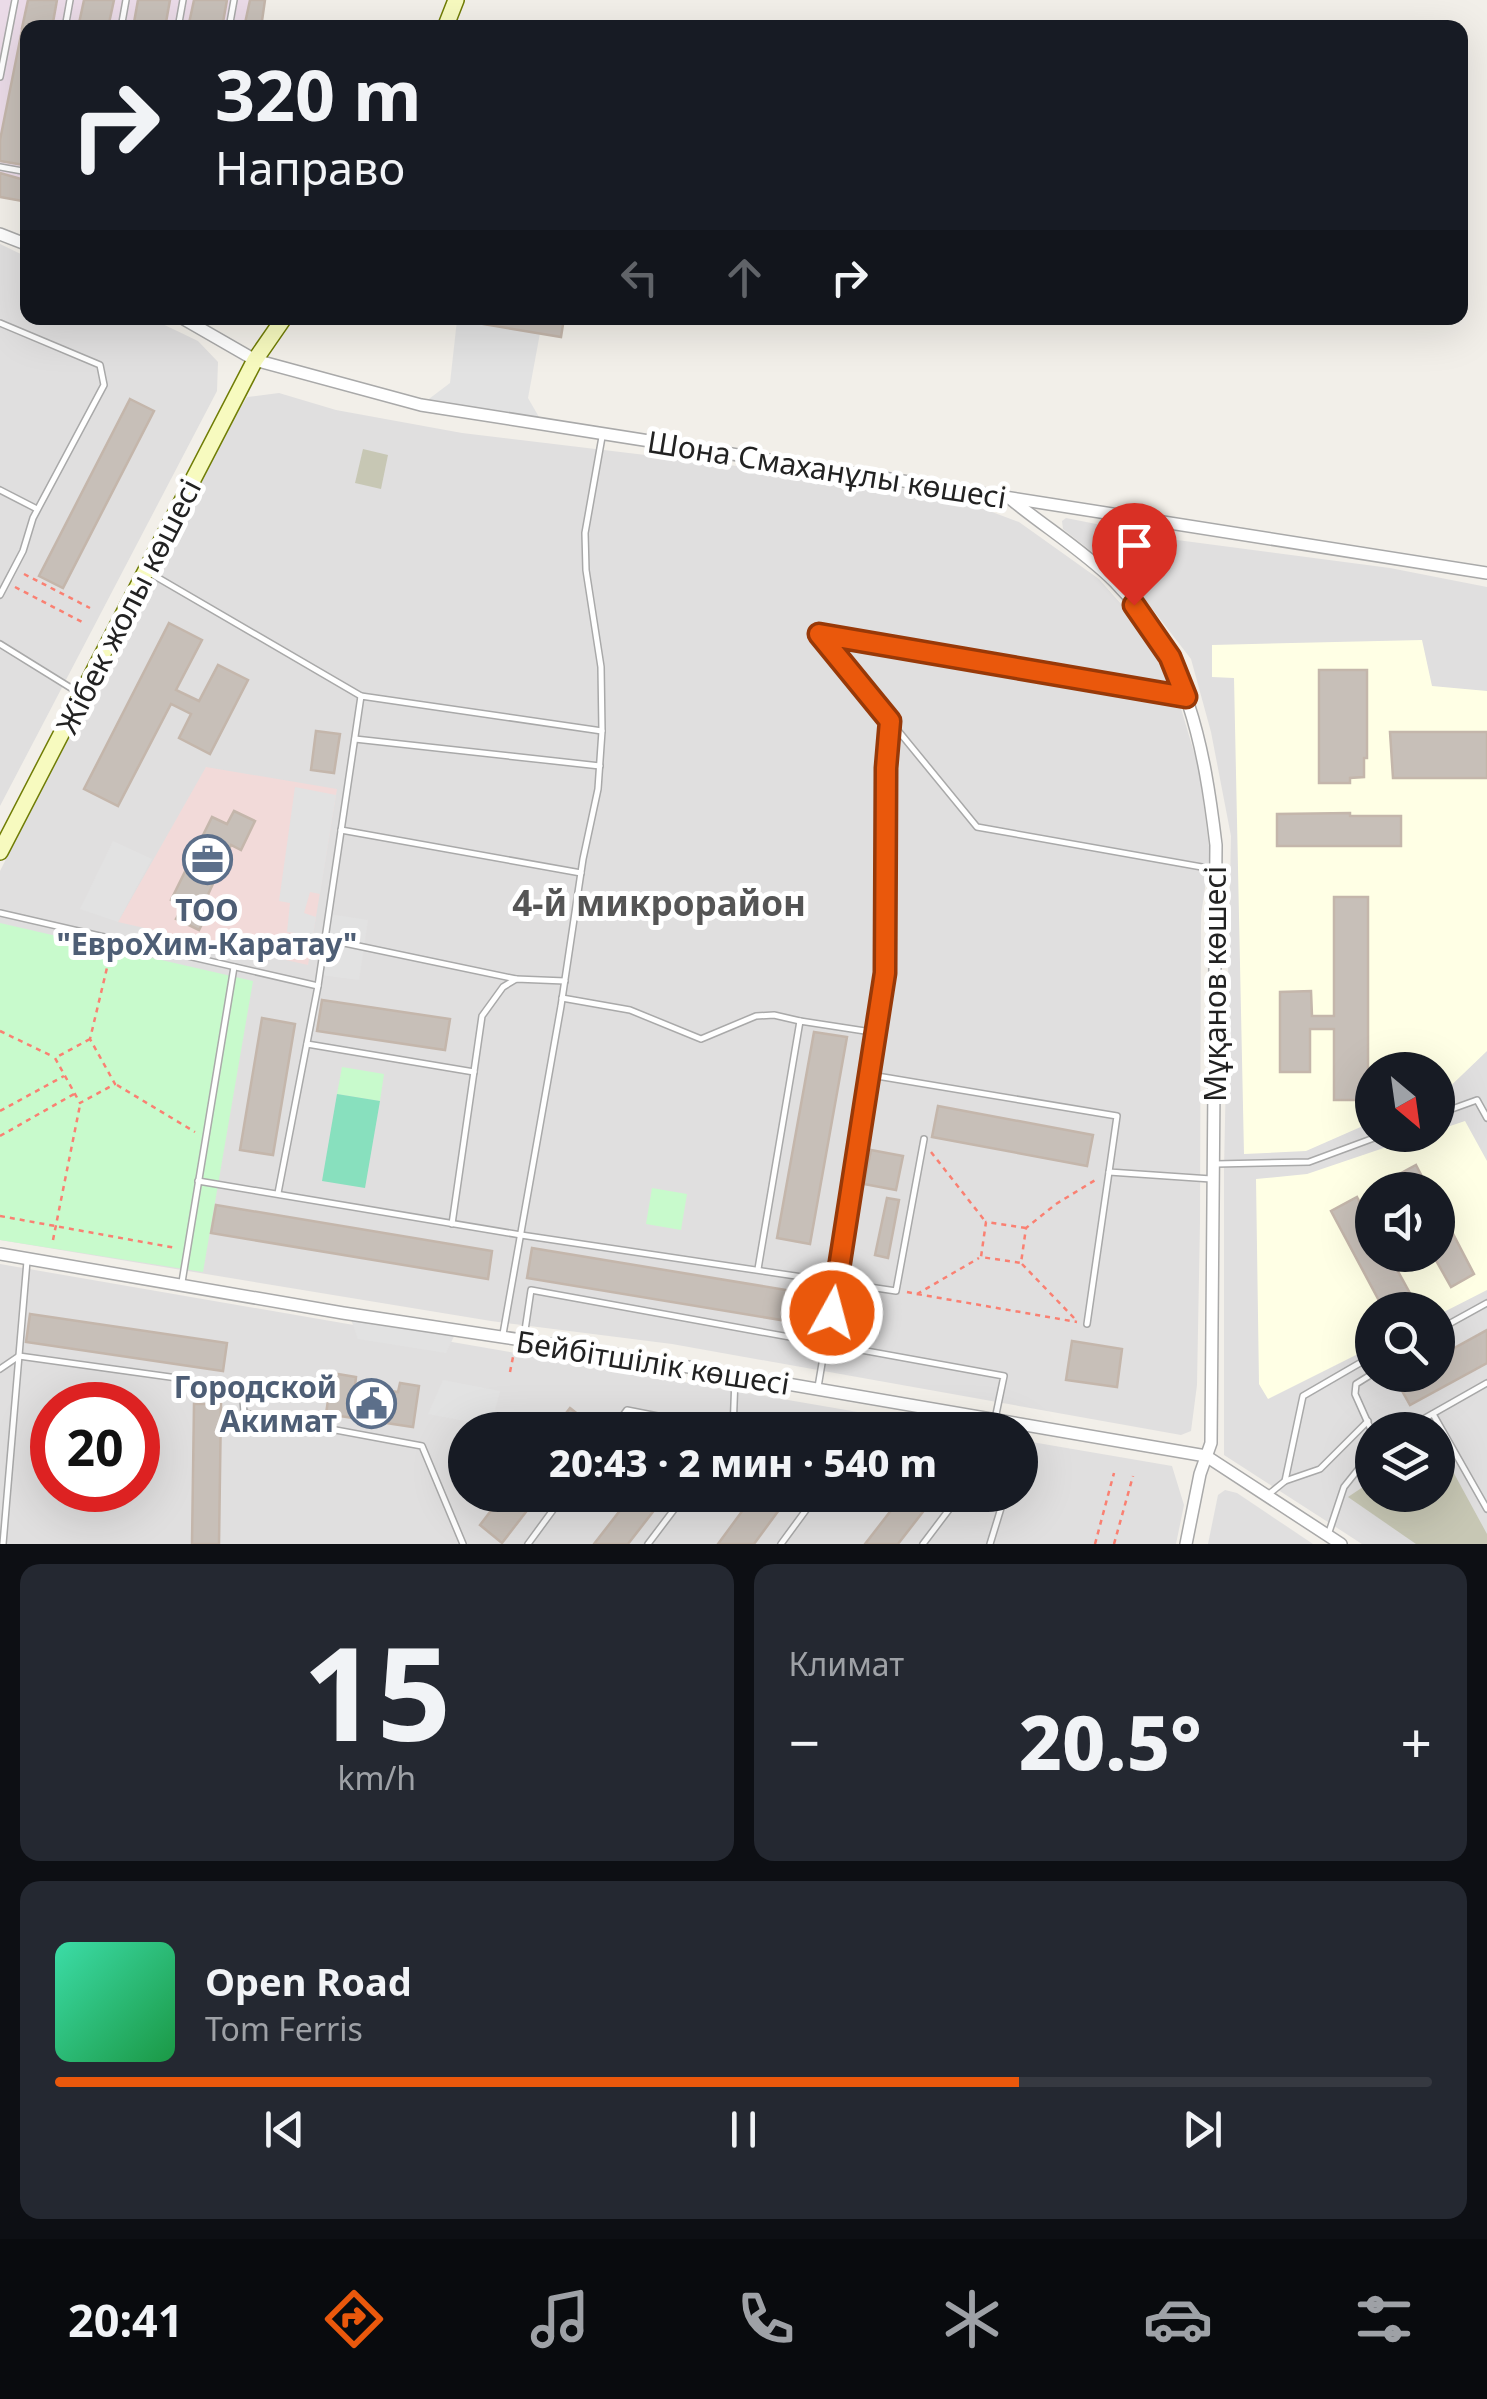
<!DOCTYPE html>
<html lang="ru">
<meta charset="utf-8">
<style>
:root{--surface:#171b24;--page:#242831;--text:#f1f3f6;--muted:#9ea1a6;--line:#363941;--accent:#ea580c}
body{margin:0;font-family:"Noto Sans",sans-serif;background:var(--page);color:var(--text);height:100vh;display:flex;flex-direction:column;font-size:38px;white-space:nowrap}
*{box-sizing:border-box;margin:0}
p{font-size:32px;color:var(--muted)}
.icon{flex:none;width:55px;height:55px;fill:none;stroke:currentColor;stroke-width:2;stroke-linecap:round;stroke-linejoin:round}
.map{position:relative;height:1544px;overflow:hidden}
.sheet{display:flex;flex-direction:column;gap:20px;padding:20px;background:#0d0f14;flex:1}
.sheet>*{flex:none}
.banner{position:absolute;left:20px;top:20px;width:1448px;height:305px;border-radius:20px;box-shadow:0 10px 40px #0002;background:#171b24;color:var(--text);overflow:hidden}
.needle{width:65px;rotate:151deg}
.controls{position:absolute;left:1355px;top:1052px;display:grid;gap:20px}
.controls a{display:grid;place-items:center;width:100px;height:100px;border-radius:50%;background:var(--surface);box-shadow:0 10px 40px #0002;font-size:50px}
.speed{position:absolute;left:30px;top:1382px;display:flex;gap:20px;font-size:50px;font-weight:700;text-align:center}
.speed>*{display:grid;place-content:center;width:130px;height:130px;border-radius:50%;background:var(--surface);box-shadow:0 10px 40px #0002;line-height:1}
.speed .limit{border:15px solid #d22;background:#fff;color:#111}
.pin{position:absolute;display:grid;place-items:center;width:85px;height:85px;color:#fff;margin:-102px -42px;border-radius:50% 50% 50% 0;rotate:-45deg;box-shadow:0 0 10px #0007}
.pin .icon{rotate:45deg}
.me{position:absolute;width:110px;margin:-55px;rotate:7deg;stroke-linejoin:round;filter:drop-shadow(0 0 8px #0008)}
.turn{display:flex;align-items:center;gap:35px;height:210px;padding:0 30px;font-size:45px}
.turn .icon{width:130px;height:130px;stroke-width:2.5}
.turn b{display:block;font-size:70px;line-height:85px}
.lanes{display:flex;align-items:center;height:95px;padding:0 30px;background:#0003;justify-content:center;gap:50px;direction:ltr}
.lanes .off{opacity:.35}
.big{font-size:75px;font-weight:800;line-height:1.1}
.sheet .card{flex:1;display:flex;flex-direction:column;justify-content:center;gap:15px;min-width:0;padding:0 35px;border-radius:20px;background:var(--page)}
.sheet .dial{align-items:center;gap:0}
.dial b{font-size:130px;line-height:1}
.song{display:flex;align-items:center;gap:30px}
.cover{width:120px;height:120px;border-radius:15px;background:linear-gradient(135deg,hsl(160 70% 55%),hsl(140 70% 35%))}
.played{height:10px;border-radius:5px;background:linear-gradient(90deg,var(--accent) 70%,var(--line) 70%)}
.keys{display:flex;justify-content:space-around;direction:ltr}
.heat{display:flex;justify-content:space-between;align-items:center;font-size:55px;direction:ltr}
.sheet .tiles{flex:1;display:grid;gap:20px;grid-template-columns:1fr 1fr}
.card:last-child{grid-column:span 2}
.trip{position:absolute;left:448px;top:1412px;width:590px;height:100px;border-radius:50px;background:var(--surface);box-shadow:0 10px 40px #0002;font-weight:800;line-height:100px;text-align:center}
.menu{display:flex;height:160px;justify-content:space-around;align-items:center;background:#090b0e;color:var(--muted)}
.menu .icon{width:70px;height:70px}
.menu .on{color:var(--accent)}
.menu b{font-size:45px;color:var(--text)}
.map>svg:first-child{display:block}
</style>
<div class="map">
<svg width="1487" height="1544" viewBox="0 0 1487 1544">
<rect width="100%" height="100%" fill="#f2efe9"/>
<!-- residential -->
<g fill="#e0dfdf" fill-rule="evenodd">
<polygon points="0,244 27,257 28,318 150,318 198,341 218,362 217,391 0,806"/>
<polygon points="279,393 336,410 462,433 853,480 952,497 1019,522 1099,579 1129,613 1157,648 1174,685 1199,769 1210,854 1201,915 1200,1222 1197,1385 1191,1431 1181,1435 672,1344 491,1321 0,1240 0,871 204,469 247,397"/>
<path d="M1066,518L1177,540L1390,568L1487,587V1544H1362L1224,1455V1169L1231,836L1211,732L1191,659L1133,584L1063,529L1062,521ZM1372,1070H1438V1135H1372ZM1372,1190H1438V1255H1372ZM1372,1310H1438V1375H1372ZM1372,1430H1438V1495H1372Z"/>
<path d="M0,1264L962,1430H465V1495H1020V1440L1172,1466L1184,1505L1176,1544H0ZM52,1405H138V1490H52Z"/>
<polygon points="1225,1490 1237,1493 1313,1544 1208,1544 1218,1495"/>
</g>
<!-- commercial -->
<polygon fill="#f2dad9" points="206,767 337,789 308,965 118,922"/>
<!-- industrial -->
<polygon fill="#ebdbe8" points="0,0 265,0 261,27 28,28 27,202 0,197"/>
<!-- education -->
<g fill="#ffffe5" fill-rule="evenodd">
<polygon points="1422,640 1432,686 1487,691 1487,1051 1438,1098 1438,1070 1372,1070 1372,1122 1306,1151 1244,1154 1234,678 1212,677 1212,645"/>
<path d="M1465,1121L1487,1161V1290L1438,1315V1310H1372V1347L1268,1399L1259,1384L1256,1179L1307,1174L1422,1135H1438V1130ZM1372,1190H1438V1255H1372Z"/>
</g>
<!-- construction -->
<g fill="#c7c7b4">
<polygon points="363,449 388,455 381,489 355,483"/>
<polygon points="1438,1444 1487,1534 1487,1544 1416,1544 1348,1497 1372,1481 1372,1495 1438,1495"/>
</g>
<!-- park -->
<g fill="#c8facc">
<polygon points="0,923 253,981 203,1272 0,1240"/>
<polygon points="342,1067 384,1074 380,1101 337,1094"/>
<polygon points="652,1188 687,1194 681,1230 646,1224"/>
</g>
<!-- pitch -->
<polygon fill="#88e0be" points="337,1094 380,1101 365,1188 322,1181"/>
<!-- parking -->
<g fill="#e2e2e2">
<polygon points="457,320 540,333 528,398 543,424 421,405 450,383"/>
<polygon points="295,787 336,795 320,894 310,892 304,913 316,917 313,935 287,932 290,903 279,901"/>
<polygon points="113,841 152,859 118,922 80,909"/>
<polygon points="329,914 368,920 359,980 320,975"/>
<polygon points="349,1314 457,1330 446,1353 358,1339"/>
<polygon points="443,1380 500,1391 491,1426 428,1414"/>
</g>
<!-- building -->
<g fill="#c7bfb8" stroke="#c4b6ab" stroke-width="2.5">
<polygon points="28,0 57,0 52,28 22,28"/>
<polygon points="84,0 114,0 108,28 78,28"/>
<polygon points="138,0 170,0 165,28 133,28"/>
<polygon points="194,0 227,0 222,28 188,28"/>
<polygon points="250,0 265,0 261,28 244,28"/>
<polygon points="22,30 28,30 28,149 24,165 0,161 0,140"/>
<polygon points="0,173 28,181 28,202 0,197"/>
<polygon points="483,318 564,318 561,337 483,324"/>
<polygon points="130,399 154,411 63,588 39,576"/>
<polygon points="169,623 202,640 176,690 199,701 218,665 248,680 210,754 179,738 191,714 171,704 118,806 84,789"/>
<polygon points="1319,670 1367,670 1367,758 1364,758 1364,777 1350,778 1350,783 1319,783"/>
<polygon points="316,731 340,734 334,773 311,770"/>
<polygon points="1390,732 1487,732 1487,778 1393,778"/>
<polygon points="234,811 255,821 241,850 231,845 205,901 212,904 199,930 176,919 183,906 171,900 212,817 227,824"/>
<polygon points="1350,813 1350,816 1401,816 1401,846 1277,846 1277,814"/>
<polygon points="1334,897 1368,897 1368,1100 1334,1100 1334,1029 1310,1029 1310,1072 1280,1072 1280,992 1311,991 1312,1016 1334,1016"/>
<polygon points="322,1000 450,1019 445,1050 317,1031"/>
<polygon points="262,1018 295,1024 273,1155 240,1150"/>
<polygon points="814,1032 847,1037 810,1244 777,1238"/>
<polygon points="938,1106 1093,1135 1087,1166 932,1137"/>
<polygon points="871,1150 903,1156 896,1190 864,1184"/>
<polygon points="1416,1165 1429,1190 1398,1190 1392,1178"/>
<polygon points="1357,1197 1372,1225 1372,1255 1389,1255 1417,1306 1410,1310 1384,1310 1331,1211"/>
<polygon points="887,1198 899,1200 888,1258 875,1255"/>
<polygon points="216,1205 492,1251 488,1279 211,1233"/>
<polygon points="1438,1205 1474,1274 1451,1287 1433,1255 1438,1255"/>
<polygon points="532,1248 810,1294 805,1324 527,1278"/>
<polygon points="30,1314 227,1343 223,1371 26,1342"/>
<polygon points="1487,1330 1487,1363 1410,1405 1396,1380 1406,1375 1438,1375 1438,1357"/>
<polygon points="1072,1341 1122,1349 1117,1387 1066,1380"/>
<polygon points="332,1373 356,1377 355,1386 398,1392 400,1383 419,1386 413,1427 326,1414"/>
<polygon points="194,1404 221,1404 219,1544 192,1544"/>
<polygon points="570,1408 598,1430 553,1430"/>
<polygon points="503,1495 539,1495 502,1543 480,1525"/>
<polygon points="632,1495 666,1495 628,1544 594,1544"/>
<polygon points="754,1495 790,1495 754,1544 718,1544"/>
<polygon points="903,1495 936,1495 898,1544 865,1544"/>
</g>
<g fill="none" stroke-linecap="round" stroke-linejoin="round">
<defs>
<g id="lane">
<polyline points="65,28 70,0"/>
<polyline points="121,28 126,0"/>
<polyline points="178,28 183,0"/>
<polyline points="229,28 234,0"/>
<polyline points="0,77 15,0"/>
<polyline points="0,167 28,172"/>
<polyline points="0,323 100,365 104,385 33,518 23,551 0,595"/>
<polyline points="0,490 37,509"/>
<polyline points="148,572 361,696"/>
<polyline points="0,644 79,693"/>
<polyline points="1183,696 819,634 977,827 1213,869"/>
<polyline points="355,739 600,766"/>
<polyline points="341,830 581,873"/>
<polyline points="0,913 318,986 278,1193"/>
<polyline points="325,939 516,979"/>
<polyline points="318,986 361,696 602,731"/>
<polyline points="562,998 630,1010 701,1039 756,1016 774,1015 800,1021"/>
<path d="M878,1032C890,929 881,824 890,721"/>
<polyline points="307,1044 474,1072"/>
<polyline points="1438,1114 1477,1100 1487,1118"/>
<polyline points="1216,1164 1309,1162 1382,1135"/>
<polyline points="198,1181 521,1235 896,1291 924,1139"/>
<polyline points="452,1224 482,1016 503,987 516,979 565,981"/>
<polyline points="758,1269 800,1021 878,1033 871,1075"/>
<polyline points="182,1282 234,967"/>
<polyline points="1087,1324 1109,1172"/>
<polyline points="1438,1330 1487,1303"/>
<polyline points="503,1334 561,1006 583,859 598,789 602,731 601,667 586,570 585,533 602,437"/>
<polyline points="524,1337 531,1290 1004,1376 995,1419"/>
<polyline points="0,1369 19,1356 242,1387 244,1413 422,1446 463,1544"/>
<polyline points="1372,1374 1356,1384 1355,1394 1372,1432"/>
<polyline points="818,1387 871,1075 1117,1116 1109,1172 1211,1179"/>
<polyline points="1433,1414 1487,1509"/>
<polyline points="612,1430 627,1410 729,1430"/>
<polyline points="733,1430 735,1378"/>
<polyline points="1404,1430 1487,1383"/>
<polyline points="1020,1445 1026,1424"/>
<polyline points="1285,1481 1320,1469 1368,1421"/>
<polyline points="1269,1494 1285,1481 1303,1396 1372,1356"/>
<polyline points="1328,1535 1344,1487 1372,1452"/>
<polyline points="3,1544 27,1261"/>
<polyline points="528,1544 564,1495"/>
<polyline points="648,1544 685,1495"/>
<polyline points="781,1544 817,1495"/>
<polyline points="923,1544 960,1495"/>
<polyline points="990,1544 1005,1495"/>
</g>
<g id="street">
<polyline points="0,234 28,245"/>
<polyline points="182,318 255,360 421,405 1487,573"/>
<path d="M1012,500C1045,527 1085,552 1115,582C1188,656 1204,746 1216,845L1211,1443L1200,1474L1186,1544"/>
<polyline points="0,1254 343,1313 601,1352 1206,1456 1341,1544"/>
</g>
<g id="secondary">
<polyline points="445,28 456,0"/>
<polyline points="0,852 255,360 284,318"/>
</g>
</defs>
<!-- lane casing -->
<use href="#lane" stroke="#a9a9a9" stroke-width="8"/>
<!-- street casing -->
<use href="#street" stroke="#a9a9a9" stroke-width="14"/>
<!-- secondary casing -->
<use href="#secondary" stroke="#707d05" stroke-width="18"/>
<!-- path -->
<g stroke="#fa8072" stroke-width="2.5" stroke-dasharray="5 5" stroke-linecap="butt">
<polyline points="24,574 90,608"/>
<polyline points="15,587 82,622"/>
<polyline points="0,1031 54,1057"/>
<polyline points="90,1039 55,1058 80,1103 115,1084 90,1039 111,951"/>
<polyline points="117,1085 195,1132"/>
<polyline points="0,1111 64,1076"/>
<polyline points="0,1136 74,1094"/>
<polyline points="931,1152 985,1221"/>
<polyline points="0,1216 176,1248"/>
<polyline points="1026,1228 986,1222 981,1257 1021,1263 1026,1228 1056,1204 1097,1179"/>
<polyline points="53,1240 80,1105"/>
<polyline points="1022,1264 1075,1319"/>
<polyline points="907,1292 917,1294 979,1258"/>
<polyline points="917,1294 1077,1322"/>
<polyline points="510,1372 514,1352"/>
<polyline points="1095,1544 1114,1473"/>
<polyline points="1114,1544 1133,1476"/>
</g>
<!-- lane -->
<use href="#lane" stroke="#fff" stroke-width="5"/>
<!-- street -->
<use href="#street" stroke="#fff" stroke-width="11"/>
<!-- secondary -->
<use href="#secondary" stroke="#f7fabf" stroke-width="15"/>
</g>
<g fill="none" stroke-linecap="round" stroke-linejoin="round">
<defs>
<polyline id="route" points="832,1313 885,973 886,768 890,721 819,634 1186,697 1170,657 1134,605"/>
</defs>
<!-- route casing -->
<use href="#route" stroke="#983908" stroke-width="25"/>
<!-- route -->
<use href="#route" stroke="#ea580c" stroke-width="18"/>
</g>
<!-- icons -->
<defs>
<symbol id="office-ring" viewBox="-11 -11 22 22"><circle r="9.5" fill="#fff" stroke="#5c6f8a" stroke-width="1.5"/><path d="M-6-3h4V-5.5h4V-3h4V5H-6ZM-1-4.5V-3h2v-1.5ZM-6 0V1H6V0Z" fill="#5c6f8a"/></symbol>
<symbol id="civic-ring" viewBox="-11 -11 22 22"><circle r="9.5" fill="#fff" stroke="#5c6f8a" stroke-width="1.5"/><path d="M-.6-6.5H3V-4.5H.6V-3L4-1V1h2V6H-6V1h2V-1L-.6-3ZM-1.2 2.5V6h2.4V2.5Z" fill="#5c6f8a"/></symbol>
</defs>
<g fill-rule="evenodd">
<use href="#office-ring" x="180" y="832" width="55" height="55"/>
<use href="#civic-ring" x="344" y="1376" width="55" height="55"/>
</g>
<g text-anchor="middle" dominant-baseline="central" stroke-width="10" stroke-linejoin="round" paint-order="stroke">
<!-- street labels -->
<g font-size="30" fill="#222" stroke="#fff">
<text transform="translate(827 469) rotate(9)">Шона Смаханұлы көшесі</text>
<text transform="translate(128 606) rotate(-63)">Жібек жолы көшесі</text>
<text transform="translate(1214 984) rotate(-90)">Мұқанов көшесі</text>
<text transform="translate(653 1362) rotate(9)">Бейбітшілік көшесі</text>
</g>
<!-- service labels -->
<g font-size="30" font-weight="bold" fill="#4e5e75" stroke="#fff">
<text x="207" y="909">ТОО<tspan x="207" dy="34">"ЕвроХим-Каратау"</tspan></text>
<text x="337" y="1386" text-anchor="end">Городской<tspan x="337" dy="34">Акимат</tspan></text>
</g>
<!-- quarter labels -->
<g font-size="35" font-weight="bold" fill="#555" stroke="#fff">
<text x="659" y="902">4-й микрорайон</text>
</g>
</g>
</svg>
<div class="controls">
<a><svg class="needle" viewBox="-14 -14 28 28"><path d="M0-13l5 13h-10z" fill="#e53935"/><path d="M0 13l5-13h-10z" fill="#9ea1a6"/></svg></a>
<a><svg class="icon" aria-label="sound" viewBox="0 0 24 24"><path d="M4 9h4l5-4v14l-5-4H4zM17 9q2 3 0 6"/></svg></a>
<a><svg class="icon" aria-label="search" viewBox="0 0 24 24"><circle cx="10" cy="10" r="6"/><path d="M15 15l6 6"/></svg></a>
<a><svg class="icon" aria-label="layers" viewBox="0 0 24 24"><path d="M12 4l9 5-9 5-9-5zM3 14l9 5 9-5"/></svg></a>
</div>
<div class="speed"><div class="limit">20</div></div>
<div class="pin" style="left:1134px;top:605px;background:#d93025"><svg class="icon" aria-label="arrive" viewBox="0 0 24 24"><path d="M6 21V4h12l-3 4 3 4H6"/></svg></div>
<svg class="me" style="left:832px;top:1313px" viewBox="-20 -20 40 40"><circle r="17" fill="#ea580c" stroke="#fff" stroke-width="3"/><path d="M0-11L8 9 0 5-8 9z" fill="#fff"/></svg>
<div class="trip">20:43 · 2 мин · 540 m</div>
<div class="banner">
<div class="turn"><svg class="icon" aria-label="right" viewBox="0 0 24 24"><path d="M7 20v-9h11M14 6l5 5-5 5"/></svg><div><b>320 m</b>Направо</div></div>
<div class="lanes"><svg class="icon off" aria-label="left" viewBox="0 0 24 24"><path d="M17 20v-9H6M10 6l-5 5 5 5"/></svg><svg class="icon off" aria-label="ahead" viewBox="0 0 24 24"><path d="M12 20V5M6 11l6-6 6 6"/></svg><svg class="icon" aria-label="right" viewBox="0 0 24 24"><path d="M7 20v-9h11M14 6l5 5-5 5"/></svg></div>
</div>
</div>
<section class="sheet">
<div class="tiles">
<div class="card dial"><b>15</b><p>km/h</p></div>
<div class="card"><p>Климат</p>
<div class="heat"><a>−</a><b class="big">20.5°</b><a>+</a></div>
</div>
<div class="card">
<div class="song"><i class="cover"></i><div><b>Open Road</b><p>Tom Ferris</p></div></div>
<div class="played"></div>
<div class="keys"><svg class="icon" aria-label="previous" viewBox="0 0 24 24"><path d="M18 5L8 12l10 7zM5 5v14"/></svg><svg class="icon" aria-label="pause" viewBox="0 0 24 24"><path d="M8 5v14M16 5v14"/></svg><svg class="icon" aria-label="next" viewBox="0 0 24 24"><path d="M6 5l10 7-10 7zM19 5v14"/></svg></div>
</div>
</div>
</section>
<nav class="menu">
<b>20:41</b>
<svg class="icon on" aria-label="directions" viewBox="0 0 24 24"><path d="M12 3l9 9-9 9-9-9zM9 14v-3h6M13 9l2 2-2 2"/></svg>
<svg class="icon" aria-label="music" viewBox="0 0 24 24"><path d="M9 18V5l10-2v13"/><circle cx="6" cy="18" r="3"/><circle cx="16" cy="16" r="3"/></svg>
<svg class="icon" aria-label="phone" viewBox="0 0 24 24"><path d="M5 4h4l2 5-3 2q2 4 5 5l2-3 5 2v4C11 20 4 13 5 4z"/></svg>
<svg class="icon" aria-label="climate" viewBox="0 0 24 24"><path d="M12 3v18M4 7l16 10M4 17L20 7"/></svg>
<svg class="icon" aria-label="car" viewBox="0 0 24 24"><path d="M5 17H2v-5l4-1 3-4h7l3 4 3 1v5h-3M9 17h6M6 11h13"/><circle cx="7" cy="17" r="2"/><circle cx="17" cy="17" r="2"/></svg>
<svg class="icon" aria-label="filters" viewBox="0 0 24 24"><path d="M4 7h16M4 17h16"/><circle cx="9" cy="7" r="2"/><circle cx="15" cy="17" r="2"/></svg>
</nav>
